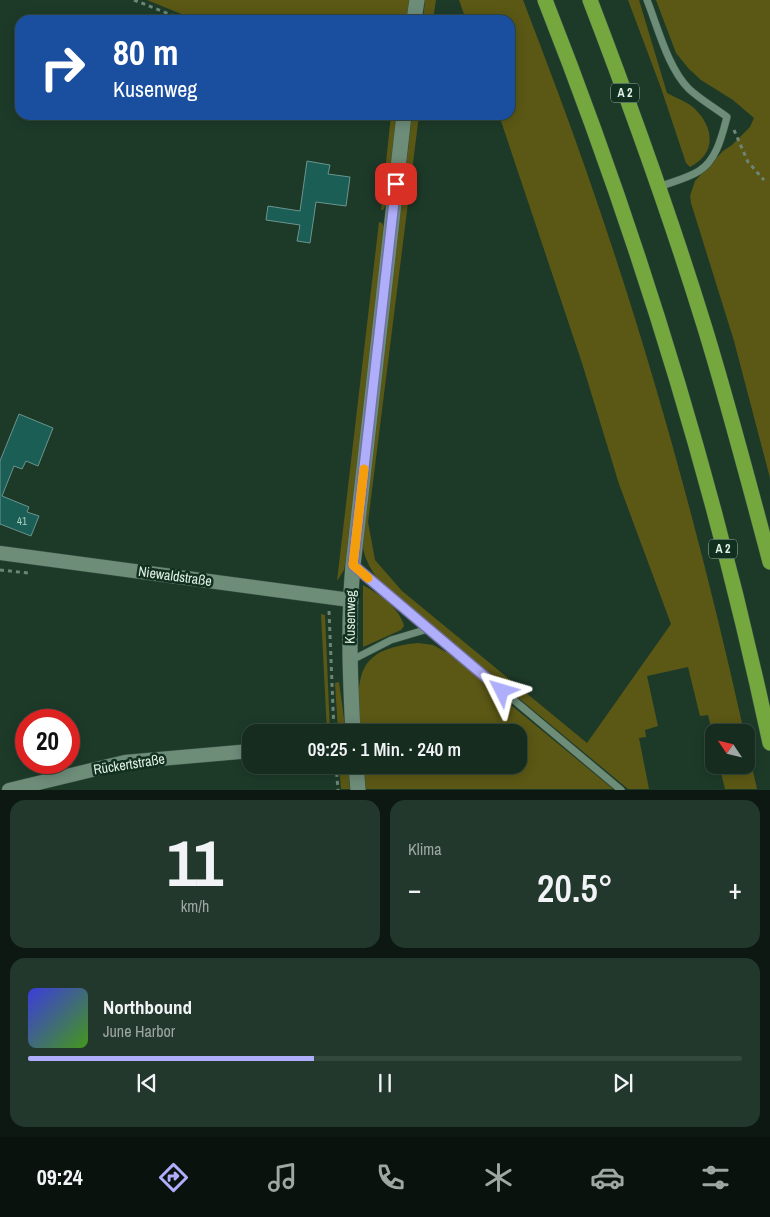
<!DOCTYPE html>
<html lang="de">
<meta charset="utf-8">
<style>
:root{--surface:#162c1f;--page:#23382c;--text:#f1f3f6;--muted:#9ea7a4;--line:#35483d;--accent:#afaefa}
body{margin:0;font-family:"Archivo Narrow",sans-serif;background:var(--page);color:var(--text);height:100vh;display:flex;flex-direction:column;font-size:19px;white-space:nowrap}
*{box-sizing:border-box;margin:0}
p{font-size:16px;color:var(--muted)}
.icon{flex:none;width:28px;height:28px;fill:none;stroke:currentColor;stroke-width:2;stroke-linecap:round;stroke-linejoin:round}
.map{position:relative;height:790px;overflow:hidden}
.details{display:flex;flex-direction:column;gap:10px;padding:10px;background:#0c1811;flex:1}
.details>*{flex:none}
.banner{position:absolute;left:15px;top:15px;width:500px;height:105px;border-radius:15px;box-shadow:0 2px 12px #0003,0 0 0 1px var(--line);background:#1a4fa0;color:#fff;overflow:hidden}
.needle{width:32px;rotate:305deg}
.controls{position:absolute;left:705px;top:724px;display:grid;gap:10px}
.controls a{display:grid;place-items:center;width:50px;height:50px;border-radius:10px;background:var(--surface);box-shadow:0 2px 12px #0003,0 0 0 1px var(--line);font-size:25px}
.speed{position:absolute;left:15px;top:709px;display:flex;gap:10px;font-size:25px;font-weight:700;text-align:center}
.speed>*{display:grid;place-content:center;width:65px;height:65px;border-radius:50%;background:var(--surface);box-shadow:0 2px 12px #0003,0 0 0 1px var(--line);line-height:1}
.speed .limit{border:8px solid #d22;background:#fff;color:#111}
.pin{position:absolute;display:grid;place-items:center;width:42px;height:42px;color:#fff;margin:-21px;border-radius:10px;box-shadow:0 2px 8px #0006}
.me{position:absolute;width:55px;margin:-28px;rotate:310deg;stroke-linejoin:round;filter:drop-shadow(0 0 4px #0008)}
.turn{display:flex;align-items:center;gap:18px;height:105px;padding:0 15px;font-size:22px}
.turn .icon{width:65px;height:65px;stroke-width:2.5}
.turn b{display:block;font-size:35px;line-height:42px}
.big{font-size:38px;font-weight:600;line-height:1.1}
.details .widget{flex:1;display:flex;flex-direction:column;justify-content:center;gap:8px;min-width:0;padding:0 18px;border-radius:15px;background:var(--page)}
.details .dial{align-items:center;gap:0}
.dial b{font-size:65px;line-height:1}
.song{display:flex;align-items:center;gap:15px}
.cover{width:60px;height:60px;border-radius:8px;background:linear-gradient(135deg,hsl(240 70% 55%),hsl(100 70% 35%))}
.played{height:5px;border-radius:2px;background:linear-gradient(90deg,var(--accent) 40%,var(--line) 40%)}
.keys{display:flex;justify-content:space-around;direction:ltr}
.heat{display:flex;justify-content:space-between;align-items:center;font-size:28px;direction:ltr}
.details .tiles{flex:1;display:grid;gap:10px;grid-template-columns:1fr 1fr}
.widget:last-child{grid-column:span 2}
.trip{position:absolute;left:242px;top:724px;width:285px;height:50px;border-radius:15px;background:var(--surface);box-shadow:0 2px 12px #0003,0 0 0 1px var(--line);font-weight:600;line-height:50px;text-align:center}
.menu{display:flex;height:80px;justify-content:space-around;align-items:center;background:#09120c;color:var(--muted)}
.menu .icon{width:35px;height:35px}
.menu .selected{color:var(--accent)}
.menu b{font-size:22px;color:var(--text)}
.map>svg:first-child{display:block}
</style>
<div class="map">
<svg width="770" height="790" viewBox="0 0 770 790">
<rect width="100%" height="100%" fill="#1d3a29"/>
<!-- green -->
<g fill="#5b5815">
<polygon points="147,0 410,0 408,20 196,20"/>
<polygon points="425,0 436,0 433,20 423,20"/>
<path d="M459,0H523C545,58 567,115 587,173C651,356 702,543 744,732H714V739L708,715L700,716L688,667L647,676L658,726L645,730L646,737L639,738L649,789H628L385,587C373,575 363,558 362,541L412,115H419L368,522L375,560L402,591L587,743L671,624L619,484L582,363L499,115H510V20H466Z"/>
<path d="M628,0H639L667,93C676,98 688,102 695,109C714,128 717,153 690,167L686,163L661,88Z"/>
<polygon points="656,0 770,0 770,478 734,341 691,203 690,196 695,181 723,151 732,145 750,127 754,118 733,100 701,80 689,69 676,53"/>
<polygon points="391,115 395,115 397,121 388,202 383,210 381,210"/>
<polygon points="379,222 382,223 385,229 346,558 344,570 337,581"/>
<path d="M363,585C379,594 399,607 404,626L401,630L363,647Z"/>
<polygon points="321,614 325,615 330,732 327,732"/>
<path d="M418,643L433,645L448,653L613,789H365L363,765H519V732H360C357,679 353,649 418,643Z"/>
<polygon points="339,682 345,726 338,730 335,683"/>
<polygon points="746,741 757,789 725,789 719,765 746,765"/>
<polygon points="339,765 348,765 350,789 341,789"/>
</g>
<!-- building -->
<g fill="#1a5e55" stroke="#6b958d">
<polygon points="307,161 330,165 328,174 350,177 346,206 316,202 310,243 297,241 300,225 266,220 268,206 300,211"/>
<polygon points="19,414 53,428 38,466 26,461 22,469 14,466 2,496 29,507 27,512 39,516 31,536 0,524 0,461"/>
</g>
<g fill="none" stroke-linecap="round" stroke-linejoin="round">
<defs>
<g id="service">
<path d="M647,0C658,28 668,68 689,89C701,100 715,108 727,117C722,135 717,160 699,171C688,178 672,182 659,187"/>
<polyline points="353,565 621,790"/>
<polyline points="350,661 391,640 428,629"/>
</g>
<g id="minor">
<polyline points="0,553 350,600"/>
<polyline points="9,790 125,762 251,751"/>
</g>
<g id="tertiary">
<polyline points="414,20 417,0"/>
<path d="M353,732C350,676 348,621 353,565L404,115"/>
<polyline points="356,765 358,790"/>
</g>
<g id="motorway">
<path d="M545,0C640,241 716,490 770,743"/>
<path d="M590,0C631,107 670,215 704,325C728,403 749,483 770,562"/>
</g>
</defs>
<!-- service casing -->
<use href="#service" stroke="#3c5748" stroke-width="8"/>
<!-- minor casing -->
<use href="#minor" stroke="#3c5748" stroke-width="15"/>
<!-- tertiary casing -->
<use href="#tertiary" stroke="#3c5748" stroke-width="16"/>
<!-- motorway casing -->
<use href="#motorway" stroke="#3c5748" stroke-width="16"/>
<!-- path -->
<g stroke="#6d8576" stroke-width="3" stroke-dasharray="4 4" stroke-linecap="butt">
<polyline points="134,0 184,20"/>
<polyline points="734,130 748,162 764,180"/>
<polyline points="0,570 28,573"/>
<polyline points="329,611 334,732"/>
<polyline points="336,765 338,790"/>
</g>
<!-- service -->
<use href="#service" stroke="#6d8d79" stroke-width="7"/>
<!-- minor -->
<use href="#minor" stroke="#6d8d79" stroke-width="14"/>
<!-- tertiary -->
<use href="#tertiary" stroke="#6d8d79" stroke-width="15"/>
<!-- motorway -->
<use href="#motorway" stroke="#74a83f" stroke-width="15"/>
</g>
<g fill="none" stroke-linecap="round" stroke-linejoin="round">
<defs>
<polyline id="route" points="396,184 353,565 502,691"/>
</defs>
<!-- route casing -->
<use href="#route" stroke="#7271a2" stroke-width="12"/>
<!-- route -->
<use href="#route" stroke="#afaefa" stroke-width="9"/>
<!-- slow -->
<polyline stroke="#f59e0b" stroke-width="9" points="364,469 353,565 368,578"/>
</g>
<g text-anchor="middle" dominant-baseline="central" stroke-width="5" stroke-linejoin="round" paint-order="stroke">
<!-- number labels -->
<g font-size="11" fill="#aeccc0">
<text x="22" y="521">41</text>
</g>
<!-- shield labels -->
<g fill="#12301f" stroke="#a2b6a9" stroke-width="1">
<rect x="611" y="83.5" width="28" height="19" rx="4"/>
<rect x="709" y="539.5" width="28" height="19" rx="4"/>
</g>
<g font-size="12" font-weight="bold" fill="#dff0e4">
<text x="625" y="93">A 2</text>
<text x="723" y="549">A 2</text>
</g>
<!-- street labels -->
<g font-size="14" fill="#dff0e4" stroke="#12301f">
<text transform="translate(175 576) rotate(8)">Niewaldstraße</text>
<text transform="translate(350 617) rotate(-89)">Kusenweg</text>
<text transform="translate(129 764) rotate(-9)">Rückertstraße</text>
</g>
</g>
</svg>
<div class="controls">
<a><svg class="needle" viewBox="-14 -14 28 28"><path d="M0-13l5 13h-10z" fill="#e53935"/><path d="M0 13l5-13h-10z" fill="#9ea7a4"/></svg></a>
</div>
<div class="speed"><div class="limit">20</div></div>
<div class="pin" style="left:396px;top:184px;background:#d93025"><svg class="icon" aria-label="arrive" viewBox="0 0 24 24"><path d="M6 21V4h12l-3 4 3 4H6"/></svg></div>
<svg class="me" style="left:502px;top:691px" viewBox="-20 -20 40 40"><path d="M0-17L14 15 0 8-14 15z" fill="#afaefa" stroke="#fff" stroke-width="4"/></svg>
<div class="trip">09:25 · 1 Min. · 240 m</div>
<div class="banner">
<div class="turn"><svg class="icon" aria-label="right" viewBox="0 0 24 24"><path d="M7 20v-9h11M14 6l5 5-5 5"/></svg><div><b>80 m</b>Kusenweg</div></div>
</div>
</div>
<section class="details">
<div class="tiles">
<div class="widget dial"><b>11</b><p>km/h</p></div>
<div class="widget"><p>Klima</p>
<div class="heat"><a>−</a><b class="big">20.5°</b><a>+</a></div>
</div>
<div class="widget">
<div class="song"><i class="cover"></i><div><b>Northbound</b><p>June Harbor</p></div></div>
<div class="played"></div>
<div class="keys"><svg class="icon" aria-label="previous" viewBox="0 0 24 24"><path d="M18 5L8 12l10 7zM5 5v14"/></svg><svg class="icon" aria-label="pause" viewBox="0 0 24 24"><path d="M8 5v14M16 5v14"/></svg><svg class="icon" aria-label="next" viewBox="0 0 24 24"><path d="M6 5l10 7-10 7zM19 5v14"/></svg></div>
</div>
</div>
</section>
<nav class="menu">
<b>09:24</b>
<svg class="icon selected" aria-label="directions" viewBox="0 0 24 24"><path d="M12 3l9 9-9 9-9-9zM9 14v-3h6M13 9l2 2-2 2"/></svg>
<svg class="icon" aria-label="music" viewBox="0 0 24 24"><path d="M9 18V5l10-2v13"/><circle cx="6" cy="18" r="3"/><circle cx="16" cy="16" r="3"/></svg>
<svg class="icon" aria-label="phone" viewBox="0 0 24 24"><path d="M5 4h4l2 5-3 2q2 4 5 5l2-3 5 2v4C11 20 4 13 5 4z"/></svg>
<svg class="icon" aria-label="climate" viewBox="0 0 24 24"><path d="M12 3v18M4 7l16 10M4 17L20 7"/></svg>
<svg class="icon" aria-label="car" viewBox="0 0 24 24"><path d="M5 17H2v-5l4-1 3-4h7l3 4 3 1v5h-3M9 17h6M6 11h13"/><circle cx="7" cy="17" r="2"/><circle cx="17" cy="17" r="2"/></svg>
<svg class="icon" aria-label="filters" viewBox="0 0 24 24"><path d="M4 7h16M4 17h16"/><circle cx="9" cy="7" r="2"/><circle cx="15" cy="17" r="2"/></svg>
</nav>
